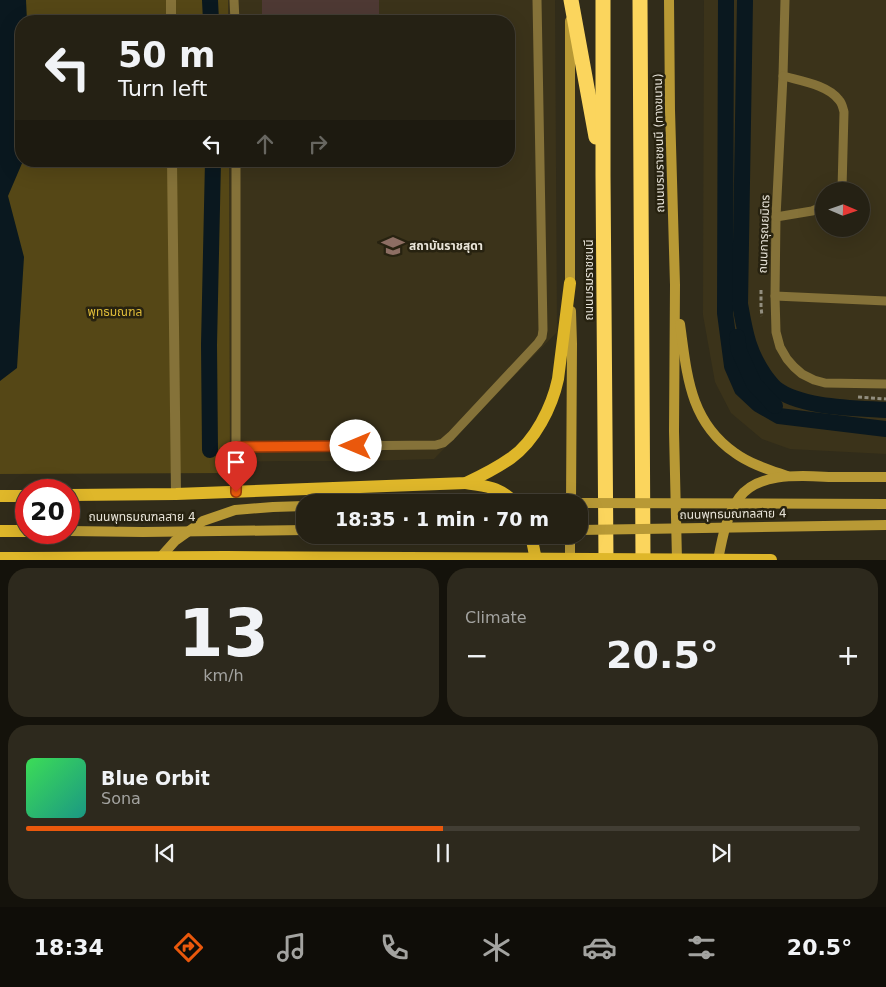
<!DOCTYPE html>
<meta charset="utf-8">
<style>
:root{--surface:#252114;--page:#2d291d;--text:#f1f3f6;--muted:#a3a3a0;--line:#423e34;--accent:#ea580c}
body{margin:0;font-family:"DejaVu Sans","Noto Sans Thai",sans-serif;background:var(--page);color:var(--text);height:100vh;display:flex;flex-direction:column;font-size:19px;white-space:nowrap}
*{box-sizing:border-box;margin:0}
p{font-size:16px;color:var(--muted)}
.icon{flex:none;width:28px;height:28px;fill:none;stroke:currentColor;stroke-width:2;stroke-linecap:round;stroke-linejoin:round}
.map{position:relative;height:560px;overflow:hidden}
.sheet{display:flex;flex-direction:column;gap:8px;padding:8px;background:#14120b;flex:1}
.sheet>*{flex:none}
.banner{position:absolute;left:15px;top:15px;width:500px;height:152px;border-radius:20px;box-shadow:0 5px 20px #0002,0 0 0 1px var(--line);background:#252114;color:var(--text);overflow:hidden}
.needle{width:32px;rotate:92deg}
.controls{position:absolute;left:815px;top:182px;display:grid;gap:10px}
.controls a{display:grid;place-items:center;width:55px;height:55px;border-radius:50%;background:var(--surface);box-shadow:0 5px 20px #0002,0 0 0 1px var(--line);font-size:25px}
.speed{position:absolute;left:15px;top:479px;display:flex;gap:10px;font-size:25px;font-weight:700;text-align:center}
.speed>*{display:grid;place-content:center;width:65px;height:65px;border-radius:50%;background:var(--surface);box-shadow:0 5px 20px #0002,0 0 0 1px var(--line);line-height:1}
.speed .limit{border:8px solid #d22;background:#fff;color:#111}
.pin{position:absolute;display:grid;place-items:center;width:42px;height:42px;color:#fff;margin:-51px -21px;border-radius:50% 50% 50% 0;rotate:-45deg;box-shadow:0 0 5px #0007}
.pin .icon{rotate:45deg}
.me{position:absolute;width:55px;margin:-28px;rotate:270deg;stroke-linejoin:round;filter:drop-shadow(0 0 4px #0008)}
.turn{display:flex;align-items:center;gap:18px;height:105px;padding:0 20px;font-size:22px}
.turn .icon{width:65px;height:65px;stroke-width:2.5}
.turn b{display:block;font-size:35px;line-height:42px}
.lanes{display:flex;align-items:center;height:48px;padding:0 20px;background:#0003;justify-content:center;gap:25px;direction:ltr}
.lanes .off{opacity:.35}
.big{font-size:38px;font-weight:600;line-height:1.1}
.sheet .card{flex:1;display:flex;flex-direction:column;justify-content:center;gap:8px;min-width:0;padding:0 18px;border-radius:20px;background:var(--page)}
.sheet .dial{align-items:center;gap:0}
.dial b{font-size:65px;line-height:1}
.song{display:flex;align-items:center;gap:15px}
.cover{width:60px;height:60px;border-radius:8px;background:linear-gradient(135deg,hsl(130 70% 55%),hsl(170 70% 35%))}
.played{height:5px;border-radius:2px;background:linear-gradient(90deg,var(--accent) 50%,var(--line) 50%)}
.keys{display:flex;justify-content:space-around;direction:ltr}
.heat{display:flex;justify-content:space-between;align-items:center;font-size:28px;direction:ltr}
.sheet .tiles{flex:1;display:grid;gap:8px;grid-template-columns:1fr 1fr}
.card:last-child{grid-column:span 2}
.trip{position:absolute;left:296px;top:494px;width:292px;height:50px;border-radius:20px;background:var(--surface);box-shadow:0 5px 20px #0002,0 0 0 1px var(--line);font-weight:600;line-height:50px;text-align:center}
.dock{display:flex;height:80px;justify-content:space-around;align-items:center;background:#0f0d08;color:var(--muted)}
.dock .icon{width:35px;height:35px}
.dock .current{color:var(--accent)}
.dock b{font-size:22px;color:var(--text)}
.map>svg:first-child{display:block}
</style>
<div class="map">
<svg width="886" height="560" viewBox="0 0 886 560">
<rect width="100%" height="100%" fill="#312c1a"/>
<!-- built -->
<g fill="#3b331a" fill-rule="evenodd">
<polygon points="228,0 555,0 557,332 434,459 365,461 281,461 230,462 229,161 509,161 509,21 228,21"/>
<path d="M704,0H886V454L790,449L762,439L731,413L715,382L703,315ZM824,191H861V229H824Z"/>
</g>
<!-- green -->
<polygon fill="#554716" points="0,0 228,0 228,21 21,21 21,161 229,161 230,473 0,474"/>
<!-- water -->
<polygon fill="#0a181f" points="0,0 26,0 27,21 21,21 21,161 23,161 8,196 24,257 17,368 0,381"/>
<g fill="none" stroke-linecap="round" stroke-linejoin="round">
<!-- canal -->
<g stroke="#0a181f" stroke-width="16">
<polyline points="210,0 211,21"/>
<polyline points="726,0 725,313 732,366 742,389 758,404 779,416 886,429"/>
<path d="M745,0L740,304C745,332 748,352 765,376C768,380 771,384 775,388C800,408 854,408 886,410"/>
<polyline points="737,337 739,351 754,384 775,406"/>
<polyline points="210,450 209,345 213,161"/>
</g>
</g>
<!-- building -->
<rect fill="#4e3934" x="262" y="0" width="117" height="21"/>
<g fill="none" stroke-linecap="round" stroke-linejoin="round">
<!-- path -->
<g stroke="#928e7f" stroke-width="3" stroke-dasharray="4 2.5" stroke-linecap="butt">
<polyline points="761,290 761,307 762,316"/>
<polyline points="858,397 886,399"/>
</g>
<!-- lane -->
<g stroke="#857239" stroke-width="9">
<polyline points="234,0 235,21"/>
<polyline points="785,0 783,76 776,217 775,296 776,332 780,347 787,359 794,367 802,374 814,380 825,383 886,384"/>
<path d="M783,76C801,81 828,85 839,100C842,103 843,108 844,112L842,189L841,191"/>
<polyline points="236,161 236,491"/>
<polyline points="776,217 812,211 824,206"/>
<polyline points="775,296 886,301"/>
<polyline points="237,447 436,445 443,443 451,436 538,343 542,337 543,330 537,0"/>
</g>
<!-- street -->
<g stroke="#857239" stroke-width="10">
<polyline points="171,0 171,21"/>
<polyline points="172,161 176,494"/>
</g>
<!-- secondary -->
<g stroke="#b89935" stroke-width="10">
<polyline points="669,0 670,110 675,285 674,431 677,560"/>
<polyline points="570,21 570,289"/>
<path d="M680,324C687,374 689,421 735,453C750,464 770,470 787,476"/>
<polyline points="571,502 572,344 571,311"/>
<polyline points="69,531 143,532 305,530"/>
<polyline points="570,560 570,535"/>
<path d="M718,560C722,539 726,516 739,498C758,471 804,476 832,477C850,477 868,477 886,477"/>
</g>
<!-- primary -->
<g stroke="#dfb72a" stroke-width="12">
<path d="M466,483C488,487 498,486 514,502"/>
<path d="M69,495L176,494L466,483C481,476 497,468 511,458C535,441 552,407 558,379L570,283"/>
<polyline points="0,496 26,496"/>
<polyline points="0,531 26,531"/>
<polyline points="531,535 536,560"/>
<polyline points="0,558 25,558"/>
</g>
<!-- highway -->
<g stroke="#fbd55d" stroke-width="15">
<polyline points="571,0 596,137"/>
<polyline points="603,0 603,175 606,560"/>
<polyline points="640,0 643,560"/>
</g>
<!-- secondary-bridge -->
<g stroke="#b89935" stroke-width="10">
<polyline points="580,503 886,504"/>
<polyline points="580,530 886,525"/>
<polyline points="158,560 175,541 203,521 235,510 273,507 305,506"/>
</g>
<!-- primary-bridge -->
<polyline stroke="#dfb72a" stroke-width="12" points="25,558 226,557 771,560"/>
</g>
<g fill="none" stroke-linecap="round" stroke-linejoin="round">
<defs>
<polyline id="route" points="236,492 237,447 356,446"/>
</defs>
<!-- route casing -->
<use href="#route" stroke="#983908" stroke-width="12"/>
<!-- route -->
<use href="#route" stroke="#ea580c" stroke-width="9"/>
</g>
<!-- icons -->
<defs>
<symbol id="university-bare" viewBox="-9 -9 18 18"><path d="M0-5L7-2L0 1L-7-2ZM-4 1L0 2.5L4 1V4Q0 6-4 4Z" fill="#8d6e63" stroke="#272210" stroke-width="2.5" paint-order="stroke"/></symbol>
</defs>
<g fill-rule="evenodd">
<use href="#university-bare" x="377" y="230" width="32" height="32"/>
</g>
<g text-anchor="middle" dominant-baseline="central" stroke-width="5" stroke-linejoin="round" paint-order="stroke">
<!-- street labels -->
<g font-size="12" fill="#e9e5da" stroke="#272210">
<text transform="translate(659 143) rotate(-91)">ถนนบรมราชชนนี (ทางขนาน)</text>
<text transform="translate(764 234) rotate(-88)">ถนนการุณยมิตร</text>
<text transform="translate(589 280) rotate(-90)">ถนนบรมราชชนนี</text>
<text transform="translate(733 514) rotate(-1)">ถนนพุทธมณฑลสาย 4</text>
<text x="142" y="517">ถนนพุทธมณฑลสาย 4</text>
</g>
<!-- poi labels -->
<g font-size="12" font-weight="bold" fill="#e9e5da" stroke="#272210" text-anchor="start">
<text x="409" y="246">สถาบันราชสุดา</text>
</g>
<!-- park labels -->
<g font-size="12" fill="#e1be39" stroke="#272210">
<text x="115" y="312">พุทธมณฑล</text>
</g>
</g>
</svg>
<div class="controls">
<a><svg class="needle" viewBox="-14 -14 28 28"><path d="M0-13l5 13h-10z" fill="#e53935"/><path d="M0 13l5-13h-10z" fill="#a3a3a0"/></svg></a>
</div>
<div class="speed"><div class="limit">20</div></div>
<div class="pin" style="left:236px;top:492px;background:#d93025"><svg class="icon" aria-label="arrive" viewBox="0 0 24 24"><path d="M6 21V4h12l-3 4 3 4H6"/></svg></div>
<svg class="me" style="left:356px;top:446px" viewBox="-20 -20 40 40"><circle r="19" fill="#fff"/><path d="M0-13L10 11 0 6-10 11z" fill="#ea580c"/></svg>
<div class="trip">18:35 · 1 min · 70 m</div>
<div class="banner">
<div class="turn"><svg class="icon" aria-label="left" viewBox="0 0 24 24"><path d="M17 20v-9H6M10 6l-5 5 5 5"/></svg><div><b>50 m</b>Turn left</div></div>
<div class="lanes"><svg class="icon" aria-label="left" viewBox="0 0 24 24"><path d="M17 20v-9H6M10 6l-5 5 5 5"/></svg><svg class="icon off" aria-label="ahead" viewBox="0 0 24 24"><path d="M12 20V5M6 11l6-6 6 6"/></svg><svg class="icon off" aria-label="right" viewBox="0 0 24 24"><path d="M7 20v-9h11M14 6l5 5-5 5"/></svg></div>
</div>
</div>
<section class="sheet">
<div class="tiles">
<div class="card dial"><b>13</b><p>km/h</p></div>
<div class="card"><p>Climate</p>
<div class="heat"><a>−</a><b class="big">20.5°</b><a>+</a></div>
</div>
<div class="card">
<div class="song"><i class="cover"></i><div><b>Blue Orbit</b><p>Sona</p></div></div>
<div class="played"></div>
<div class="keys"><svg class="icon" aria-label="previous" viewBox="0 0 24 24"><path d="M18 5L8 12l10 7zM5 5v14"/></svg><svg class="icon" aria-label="pause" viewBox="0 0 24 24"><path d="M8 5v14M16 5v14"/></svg><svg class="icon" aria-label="next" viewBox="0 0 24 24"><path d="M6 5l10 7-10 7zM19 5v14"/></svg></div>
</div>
</div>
</section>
<nav class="dock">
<b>18:34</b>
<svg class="icon current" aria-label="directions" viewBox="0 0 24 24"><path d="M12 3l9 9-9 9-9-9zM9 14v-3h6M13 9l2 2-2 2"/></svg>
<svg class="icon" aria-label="music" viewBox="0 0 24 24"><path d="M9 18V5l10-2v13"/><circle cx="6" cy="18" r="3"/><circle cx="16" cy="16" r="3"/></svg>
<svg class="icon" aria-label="phone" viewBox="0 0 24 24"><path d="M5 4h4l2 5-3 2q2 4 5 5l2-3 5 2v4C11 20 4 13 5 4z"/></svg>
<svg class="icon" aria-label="climate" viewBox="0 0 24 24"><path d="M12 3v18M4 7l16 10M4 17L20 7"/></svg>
<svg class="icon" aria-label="car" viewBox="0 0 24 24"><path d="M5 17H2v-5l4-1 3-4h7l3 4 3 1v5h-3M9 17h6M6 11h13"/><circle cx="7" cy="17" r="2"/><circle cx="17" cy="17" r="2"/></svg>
<svg class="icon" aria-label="filters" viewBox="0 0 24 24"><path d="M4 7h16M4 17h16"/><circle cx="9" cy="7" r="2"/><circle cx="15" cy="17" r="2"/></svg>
<b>20.5°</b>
</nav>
